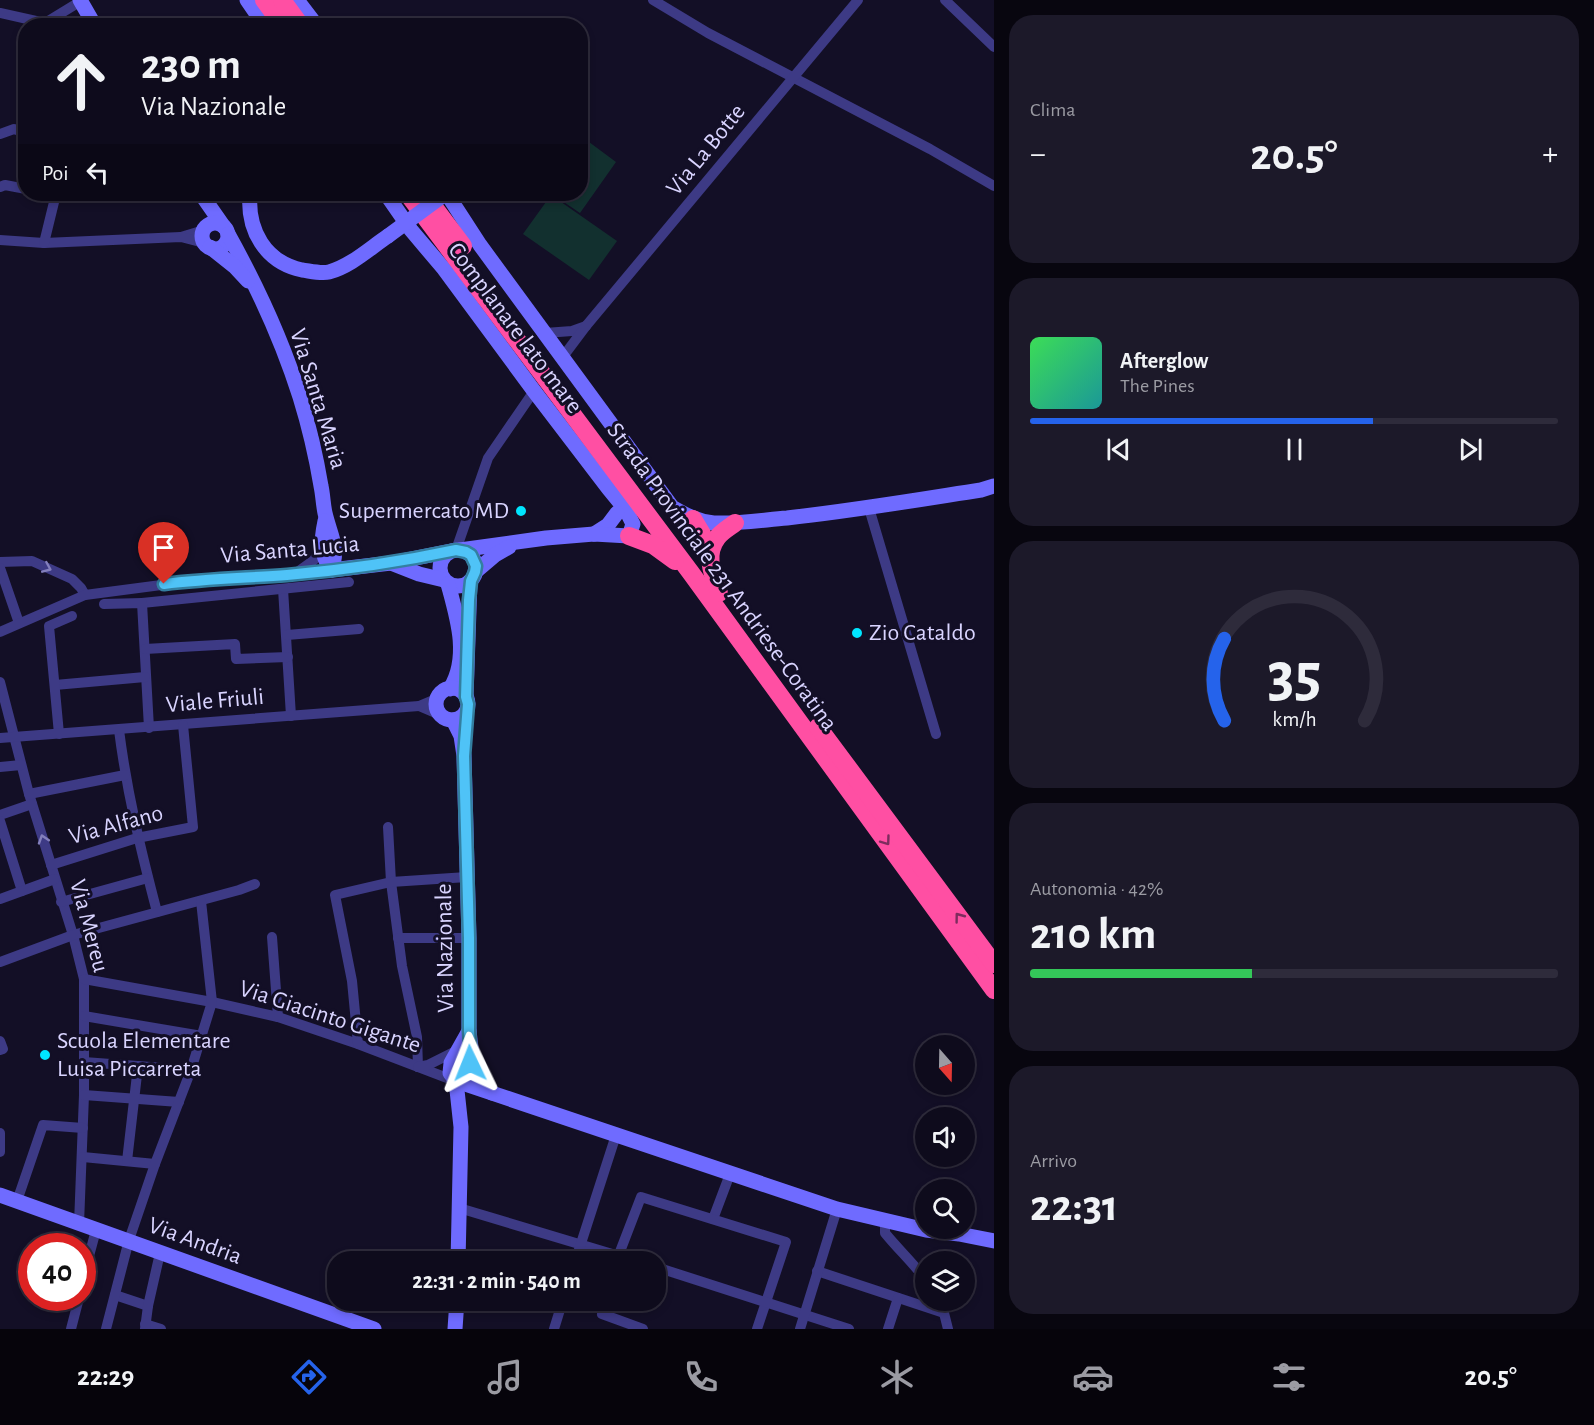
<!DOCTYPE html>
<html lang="it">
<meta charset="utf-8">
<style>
:root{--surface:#0e0b1c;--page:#1c1929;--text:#f1f3f6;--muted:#9b9ba3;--line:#2e2b3b;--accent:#2563eb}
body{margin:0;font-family:"Alegreya Sans",sans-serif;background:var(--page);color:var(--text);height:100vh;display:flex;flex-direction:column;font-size:22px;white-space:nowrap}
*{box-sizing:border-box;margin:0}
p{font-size:20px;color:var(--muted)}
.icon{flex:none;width:33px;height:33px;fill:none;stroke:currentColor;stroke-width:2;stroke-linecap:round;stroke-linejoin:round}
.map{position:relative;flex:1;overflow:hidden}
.panel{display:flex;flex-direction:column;gap:15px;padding:15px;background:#08060f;width:600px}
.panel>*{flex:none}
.guide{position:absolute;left:18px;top:18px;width:570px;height:183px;border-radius:24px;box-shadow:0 3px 9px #0003,0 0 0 2px var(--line);background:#0e0b1c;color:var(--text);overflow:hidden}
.needle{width:39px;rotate:160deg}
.tools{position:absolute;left:915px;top:1035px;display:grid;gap:12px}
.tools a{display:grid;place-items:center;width:60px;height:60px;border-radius:50%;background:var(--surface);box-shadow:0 3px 9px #0003,0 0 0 2px var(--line);font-size:30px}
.speed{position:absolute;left:18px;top:1233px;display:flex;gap:12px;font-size:30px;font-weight:700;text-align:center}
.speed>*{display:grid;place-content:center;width:78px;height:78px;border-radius:50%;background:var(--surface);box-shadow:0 3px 9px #0003,0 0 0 2px var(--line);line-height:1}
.speed .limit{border:9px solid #d22;background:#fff;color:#111}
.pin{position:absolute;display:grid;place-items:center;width:51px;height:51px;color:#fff;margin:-62px -26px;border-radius:50% 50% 50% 0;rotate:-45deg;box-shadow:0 0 6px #0007}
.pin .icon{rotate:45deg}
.me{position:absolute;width:66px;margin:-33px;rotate:358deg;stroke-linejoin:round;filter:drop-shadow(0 0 4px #0008)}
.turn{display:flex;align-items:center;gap:21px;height:126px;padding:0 24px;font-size:27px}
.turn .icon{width:78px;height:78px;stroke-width:2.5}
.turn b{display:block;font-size:42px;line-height:51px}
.then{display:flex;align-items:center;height:57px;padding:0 24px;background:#0003;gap:12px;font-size:22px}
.big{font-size:45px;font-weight:700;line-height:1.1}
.panel .tile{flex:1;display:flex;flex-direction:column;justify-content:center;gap:9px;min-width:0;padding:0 21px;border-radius:24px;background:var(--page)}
.panel .dial{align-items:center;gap:0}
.dial svg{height:156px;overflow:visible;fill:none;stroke:var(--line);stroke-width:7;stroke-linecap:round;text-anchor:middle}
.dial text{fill:var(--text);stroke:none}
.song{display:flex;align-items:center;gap:18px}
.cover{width:72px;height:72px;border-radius:9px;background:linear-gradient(135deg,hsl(130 70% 55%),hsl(180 70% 35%))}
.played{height:6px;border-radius:3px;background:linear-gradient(90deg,var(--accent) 65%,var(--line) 65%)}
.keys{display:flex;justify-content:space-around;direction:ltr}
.heat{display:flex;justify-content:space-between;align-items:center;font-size:33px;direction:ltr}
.charge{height:9px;border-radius:4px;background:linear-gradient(90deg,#34c759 42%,var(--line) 0)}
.trip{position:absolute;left:327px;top:1251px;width:339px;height:60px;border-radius:24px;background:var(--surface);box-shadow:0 3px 9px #0003,0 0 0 2px var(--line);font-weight:700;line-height:60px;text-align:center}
.tab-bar{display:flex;height:96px;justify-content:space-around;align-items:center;background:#06040b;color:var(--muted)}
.tab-bar .icon{width:42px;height:42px}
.tab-bar .on{color:var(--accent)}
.tab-bar b{font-size:27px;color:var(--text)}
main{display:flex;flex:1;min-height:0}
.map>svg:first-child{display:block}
</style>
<main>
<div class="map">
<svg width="994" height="1329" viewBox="0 0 994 1329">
<rect width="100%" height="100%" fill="#130f26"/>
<!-- green -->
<g fill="#12302f">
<polygon points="589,142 616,162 580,213 552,194 580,194 581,154"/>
<polygon points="551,195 617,241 589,280 523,234"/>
</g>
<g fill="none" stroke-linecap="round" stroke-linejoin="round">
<!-- street -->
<g stroke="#3d3a85" stroke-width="10">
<polyline points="653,0 708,33 930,149 994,186"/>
<polyline points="945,0 994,47"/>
<polyline points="0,13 45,23 81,1"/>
<polyline points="0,134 14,129 26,133"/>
<polyline points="0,187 5,185 26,189"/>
<polyline points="181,237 204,230"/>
<polyline points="0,240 44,243 181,237 204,243"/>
<polyline points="44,243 56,194"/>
<polyline points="545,333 572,331 586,326"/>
<polyline points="562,358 586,326 858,0"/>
<polyline points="869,508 936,734"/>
<polyline points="456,550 488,458 534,391"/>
<polyline points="0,562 32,561 72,579 81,588 85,595"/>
<polyline points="0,568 19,623"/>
<polyline points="296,573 314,560 322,545"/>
<polyline points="283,589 291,716"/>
<polyline points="142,603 349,582"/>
<polyline points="104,604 142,603 149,728"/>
<polyline points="0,632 85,595 184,582 287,575 331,570"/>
<polyline points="287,635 359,629"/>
<polyline points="145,649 235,644 236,659 288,657"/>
<polyline points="0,682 29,794 73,935 84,979 84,1095 79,1224"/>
<polyline points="55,685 145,677"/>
<polyline points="419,706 440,715"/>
<path d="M119,730C127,793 141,851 157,912"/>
<polyline points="59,734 49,626 72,616"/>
<polyline points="0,738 419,706 438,698"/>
<polyline points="0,767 21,765"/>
<polyline points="29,794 125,775"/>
<polyline points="0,815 32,804"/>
<polyline points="0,821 22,891"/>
<polyline points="388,827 391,882 402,966 417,1037 418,1067"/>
<polyline points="51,865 137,838 193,827 183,725"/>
<polyline points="0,899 55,879"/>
<polyline points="61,902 148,878"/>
<polyline points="272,937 278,1017"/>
<polyline points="398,938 469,938"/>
<polyline points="0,962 73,935 239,890 255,884"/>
<polyline points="84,979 212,1002 278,1017 358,1044 455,1081"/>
<polyline points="84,1016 202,1036"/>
<polyline points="0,1041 3,1049 0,1050"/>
<polyline points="358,1044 352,981 335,895 391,882 467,877"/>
<polyline points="84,1062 191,1070"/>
<polyline points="418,1067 428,1065 456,1051"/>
<polyline points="84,1095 179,1102"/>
<polyline points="0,1133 0,1152"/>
<polyline points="83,1157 155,1164"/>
<polyline points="127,1161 138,1066"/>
<polyline points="17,1201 43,1125 83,1128"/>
<polyline points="459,1208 639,1262"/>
<polyline points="713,1219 730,1174"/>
<path d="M885,1221V1233C898,1249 913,1263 926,1280"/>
<polyline points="575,1262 616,1135"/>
<polyline points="616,1262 641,1197 786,1242 757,1329"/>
<polyline points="656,1267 849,1329"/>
<polyline points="817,1271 944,1313"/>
<polyline points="82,1282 96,1230"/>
<polyline points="115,1295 148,1306"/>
<polyline points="606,1300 602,1314 643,1329"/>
<polyline points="938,1300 944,1313 948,1329"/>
<polyline points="145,1324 161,1329"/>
<polyline points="71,1329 79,1298"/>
<polyline points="106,1329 129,1240 155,1164 191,1070 212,1002 201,901"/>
<polyline points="145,1329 148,1306 160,1253"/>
<polyline points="554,1329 563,1300"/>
<polyline points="800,1329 837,1209"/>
<polyline points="888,1329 898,1298"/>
</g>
<!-- secondary -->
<g stroke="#6f6bff" stroke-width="15">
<polyline points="80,0 95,26"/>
<polyline points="247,0 265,26"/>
<polyline points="297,0 317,26"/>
<polyline points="201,194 224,227"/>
<path d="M250,194C247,230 265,262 302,270C310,271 321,274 329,272C351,266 370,248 388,236"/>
<polyline points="386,194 411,230 444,269 534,391 608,488 626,510 633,524 629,536"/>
<path d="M447,194L480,245L672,507C686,515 698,522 714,523C738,524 763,520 787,518C852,511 917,500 981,490L994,486"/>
<circle cx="215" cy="236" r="13"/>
<path d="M228,234C257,286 282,340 300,397C309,426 316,456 321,486C323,495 323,504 325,513C330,535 340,548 331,570"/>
<polyline points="210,247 234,266 248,281"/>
<path d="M325,521C321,540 320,554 331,570"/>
<polyline points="594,534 608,525 617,513"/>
<circle cx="458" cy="568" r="18"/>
<polyline points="460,550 546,538 594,534 629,536"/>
<polyline points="391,563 419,574 444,580"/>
<polyline points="331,570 391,563 451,551"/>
<polyline points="475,572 495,555 509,547"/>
<path d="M448,584C457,617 470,657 450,689"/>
<circle cx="452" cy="704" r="16"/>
<polyline points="466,697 470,581"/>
<polyline points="453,720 461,736 464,756 469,938 469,1031 472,1056 476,1073 482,1083 492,1093"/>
<polyline points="456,1081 837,1209 926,1230 959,1234 994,1241"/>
<polyline points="0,1195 374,1329"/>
<polyline points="458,1262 461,1127 456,1081 450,1073 451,1063 469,1031"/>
<polyline points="455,1329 457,1300"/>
</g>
<!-- highway -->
<g stroke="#ff4fa3" stroke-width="18">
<polyline points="264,0 283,26"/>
<polyline points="282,0 301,26"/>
<polyline points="408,194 691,573 994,990"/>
<polyline points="424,194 463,246"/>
<polyline points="693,519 702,534 710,552"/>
<polyline points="629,536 653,545 675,561"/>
<path d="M719,593C713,575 704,555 717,538C721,532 730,527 735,523"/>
<polyline points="818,727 994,964"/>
</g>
<!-- secondary-bridge -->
<polyline stroke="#6f6bff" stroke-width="15" points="388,236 445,194"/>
</g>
<!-- one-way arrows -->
<defs><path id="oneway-chevron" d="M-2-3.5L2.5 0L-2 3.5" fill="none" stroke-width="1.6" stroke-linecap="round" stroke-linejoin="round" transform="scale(1.5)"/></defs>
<g stroke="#837fbc">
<use href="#oneway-chevron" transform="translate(47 568) rotate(23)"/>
<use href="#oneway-chevron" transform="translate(43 839) rotate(-108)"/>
</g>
<g stroke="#7d2c5e">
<use href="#oneway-chevron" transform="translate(886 841) rotate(54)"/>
<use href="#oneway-chevron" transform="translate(959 917) rotate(-127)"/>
</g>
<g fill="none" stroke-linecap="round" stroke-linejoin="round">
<defs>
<path id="route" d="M164,584C205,579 246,578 287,575C344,570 400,562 456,550L466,552L471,555L476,566L475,572L471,581L469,600L466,697L468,704L464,756L469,938V1031L471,1056L470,1063"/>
</defs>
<!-- route casing -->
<use href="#route" stroke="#337fa1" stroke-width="15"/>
<!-- route -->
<use href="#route" stroke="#4fc3f7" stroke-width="10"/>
</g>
<!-- markers -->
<g fill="#00e5ff" stroke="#130f26" stroke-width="2">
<circle cx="521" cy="511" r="6"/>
<circle cx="857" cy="633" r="6"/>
<circle cx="45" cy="1055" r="6"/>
</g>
<g text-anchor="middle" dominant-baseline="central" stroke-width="6" stroke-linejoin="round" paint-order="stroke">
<!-- street labels -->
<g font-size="24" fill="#d9d4ff" stroke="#130f26">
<text transform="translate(706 150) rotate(-51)">Via La Botte</text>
<text transform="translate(515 328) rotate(53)">Complanare lato mare</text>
<text transform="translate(318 399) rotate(73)">Via Santa Maria</text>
<text transform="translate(290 550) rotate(-5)">Via Santa Lucia</text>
<text transform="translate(722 577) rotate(54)">Strada Provinciale 231 Andriese-Coratina</text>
<text transform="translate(215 701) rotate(-5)">Viale Friuli</text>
<text transform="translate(116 825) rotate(-15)">Via Alfano</text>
<text transform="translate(89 926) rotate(75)">Via Mereu</text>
<text transform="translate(445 948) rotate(-91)">Via Nazionale</text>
<text transform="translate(330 1017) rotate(18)">Via Giacinto Gigante</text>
<text transform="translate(195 1241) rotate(20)">Via Andria</text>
</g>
<!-- poi labels -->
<g font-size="24" fill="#d9d4ff" stroke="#130f26" text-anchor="start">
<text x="509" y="511" text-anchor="end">Supermercato MD</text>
<text x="869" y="633">Zio Cataldo</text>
<text x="57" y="1041">Scuola Elementare<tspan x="57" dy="28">Luisa Piccarreta</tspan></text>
</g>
</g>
</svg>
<div class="tools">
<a><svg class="needle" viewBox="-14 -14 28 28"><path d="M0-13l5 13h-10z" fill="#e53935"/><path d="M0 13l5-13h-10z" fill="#9b9ba3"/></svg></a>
<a><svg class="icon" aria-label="sound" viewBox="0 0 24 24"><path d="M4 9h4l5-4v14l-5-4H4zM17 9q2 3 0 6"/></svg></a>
<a><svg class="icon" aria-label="search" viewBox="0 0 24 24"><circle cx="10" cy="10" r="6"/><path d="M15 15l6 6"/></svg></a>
<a><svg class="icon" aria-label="layers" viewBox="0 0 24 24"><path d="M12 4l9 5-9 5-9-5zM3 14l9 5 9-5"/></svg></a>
</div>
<div class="speed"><div class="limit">40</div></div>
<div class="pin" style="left:164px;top:584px;background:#d93025"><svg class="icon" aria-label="arrive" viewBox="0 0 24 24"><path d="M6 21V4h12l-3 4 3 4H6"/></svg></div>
<svg class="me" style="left:470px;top:1063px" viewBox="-20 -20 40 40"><path d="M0-17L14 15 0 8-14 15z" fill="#4fc3f7" stroke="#fff" stroke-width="4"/></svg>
<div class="trip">22:31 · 2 min · 540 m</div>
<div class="guide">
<div class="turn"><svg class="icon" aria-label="ahead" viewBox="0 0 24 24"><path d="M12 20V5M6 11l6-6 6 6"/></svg><div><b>230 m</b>Via Nazionale</div></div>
<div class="then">Poi<svg class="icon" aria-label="left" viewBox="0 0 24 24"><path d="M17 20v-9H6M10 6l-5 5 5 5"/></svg></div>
</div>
</div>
<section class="panel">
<div class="tile"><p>Clima</p>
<div class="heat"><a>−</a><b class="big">20.5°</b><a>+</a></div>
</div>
<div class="tile">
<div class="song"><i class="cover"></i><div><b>Afterglow</b><p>The Pines</p></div></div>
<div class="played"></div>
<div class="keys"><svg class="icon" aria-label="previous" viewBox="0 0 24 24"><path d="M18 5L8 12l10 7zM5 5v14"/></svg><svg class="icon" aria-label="pause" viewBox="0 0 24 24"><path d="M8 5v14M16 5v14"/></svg><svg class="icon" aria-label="next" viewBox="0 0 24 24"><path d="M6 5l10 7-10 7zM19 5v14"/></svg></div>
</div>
<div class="tile dial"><svg viewBox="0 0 100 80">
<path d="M14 69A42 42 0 1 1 86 69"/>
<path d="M14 69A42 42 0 0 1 14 27" stroke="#2563eb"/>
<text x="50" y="56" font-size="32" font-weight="700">35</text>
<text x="50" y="72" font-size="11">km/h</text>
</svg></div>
<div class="tile"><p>Autonomia · 42%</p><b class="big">210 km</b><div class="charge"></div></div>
<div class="tile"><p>Arrivo</p><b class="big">22:31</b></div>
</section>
</main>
<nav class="tab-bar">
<b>22:29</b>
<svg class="icon on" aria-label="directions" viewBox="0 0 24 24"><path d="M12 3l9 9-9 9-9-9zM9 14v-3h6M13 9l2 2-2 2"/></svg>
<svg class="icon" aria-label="music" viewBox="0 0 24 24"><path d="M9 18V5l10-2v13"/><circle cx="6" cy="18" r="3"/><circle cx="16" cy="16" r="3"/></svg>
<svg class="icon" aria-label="phone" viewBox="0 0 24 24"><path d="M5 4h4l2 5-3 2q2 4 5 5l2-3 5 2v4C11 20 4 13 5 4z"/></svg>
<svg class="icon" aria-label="climate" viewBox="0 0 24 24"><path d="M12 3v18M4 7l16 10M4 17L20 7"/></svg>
<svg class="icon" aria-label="car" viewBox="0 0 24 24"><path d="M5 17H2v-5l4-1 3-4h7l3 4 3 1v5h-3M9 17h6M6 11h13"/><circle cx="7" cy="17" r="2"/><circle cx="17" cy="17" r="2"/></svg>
<svg class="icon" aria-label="filters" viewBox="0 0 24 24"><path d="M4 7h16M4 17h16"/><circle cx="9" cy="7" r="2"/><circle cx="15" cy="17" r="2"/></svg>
<b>20.5°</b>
</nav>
